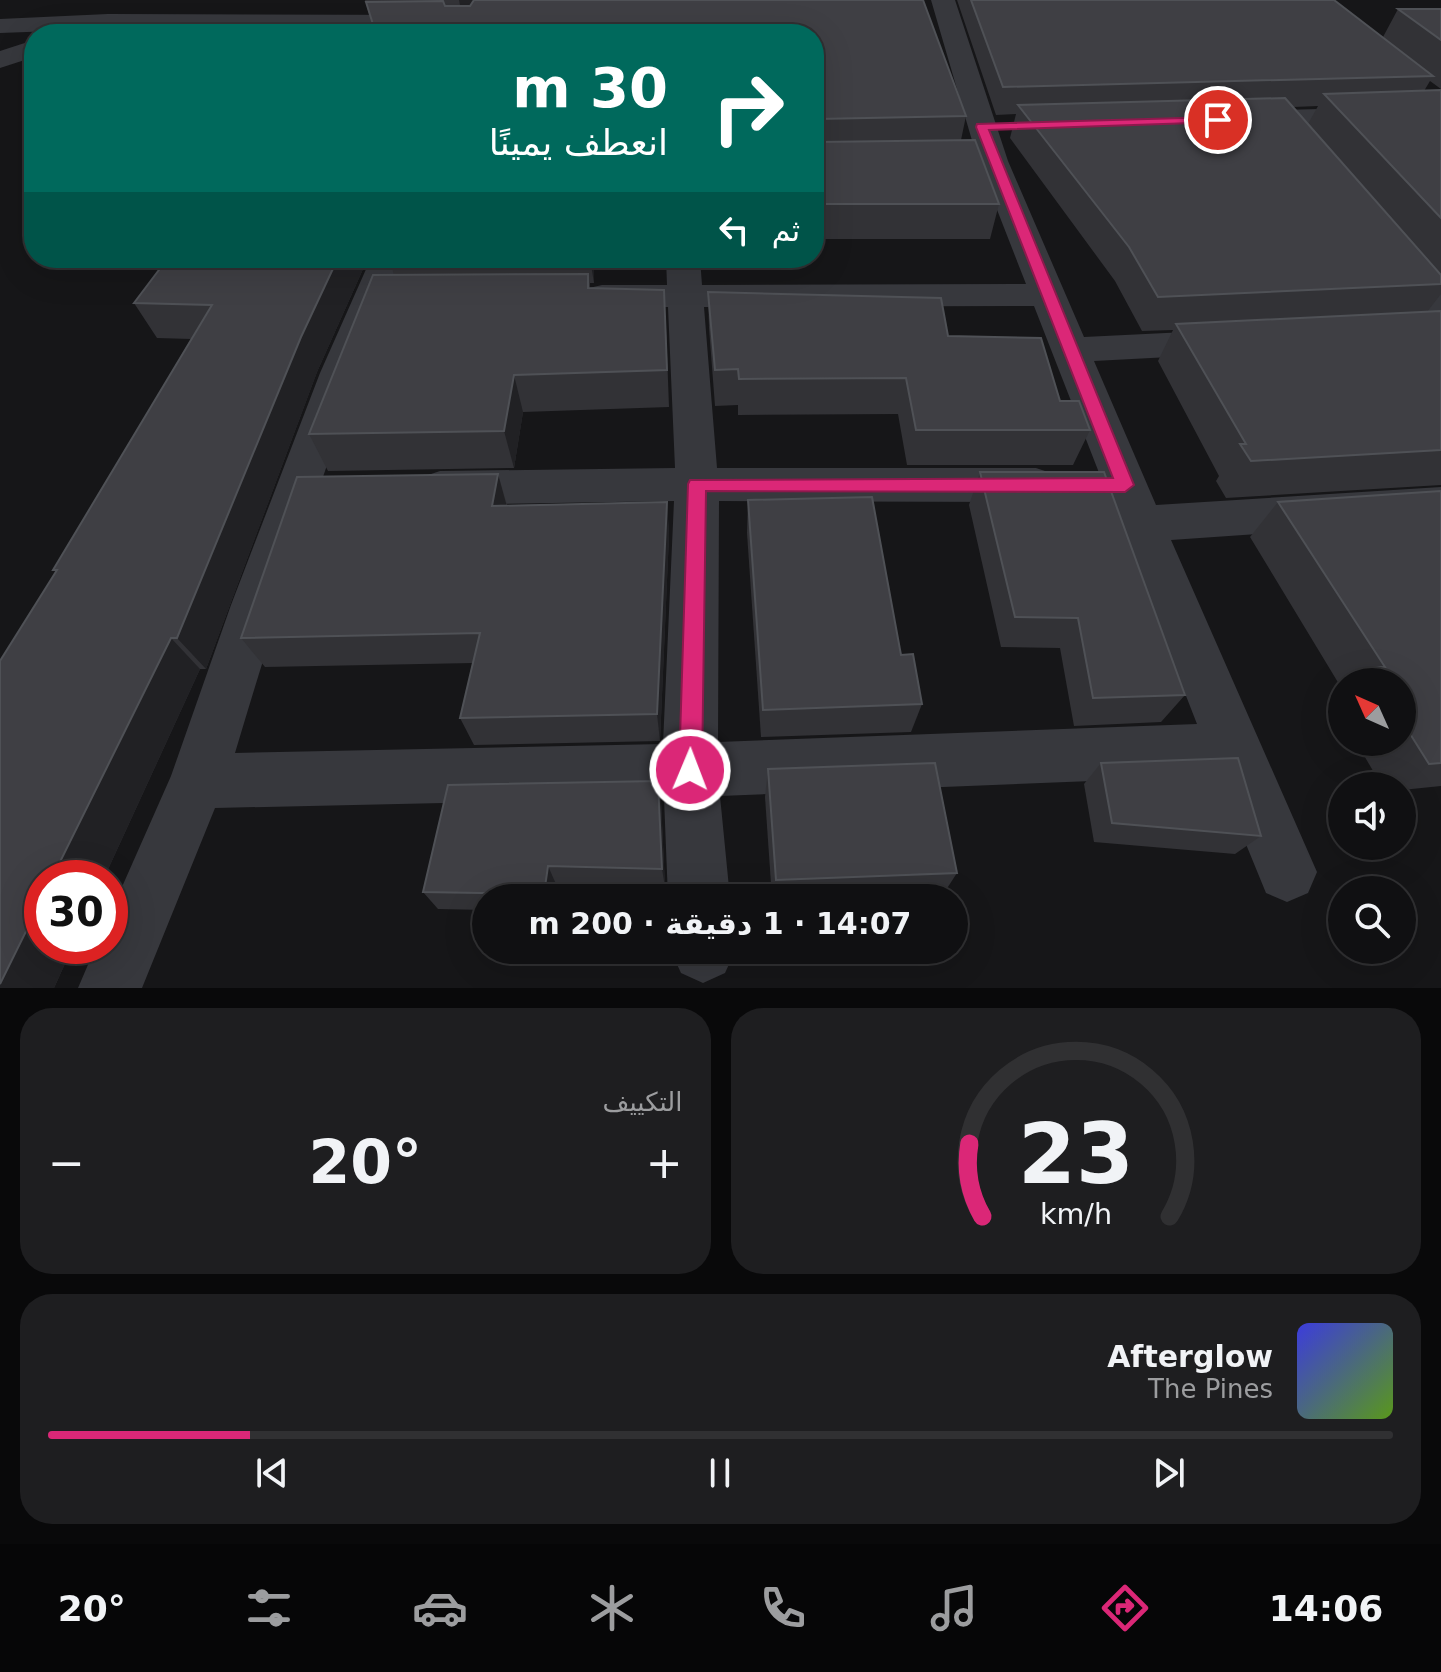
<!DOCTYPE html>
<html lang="ar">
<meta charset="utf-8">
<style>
:root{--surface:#101012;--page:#1e1e20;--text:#f1f3f6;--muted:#9c9d9f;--line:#303032;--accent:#db2777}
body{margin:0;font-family:"DejaVu Sans",Vazirmatn,sans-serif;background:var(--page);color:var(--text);direction:rtl;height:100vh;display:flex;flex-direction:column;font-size:30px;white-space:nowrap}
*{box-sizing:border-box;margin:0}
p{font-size:26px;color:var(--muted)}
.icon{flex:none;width:44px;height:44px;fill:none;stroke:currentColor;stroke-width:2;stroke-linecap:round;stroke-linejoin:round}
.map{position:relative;height:988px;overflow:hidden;direction:ltr}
.side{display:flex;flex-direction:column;gap:20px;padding:20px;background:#09090a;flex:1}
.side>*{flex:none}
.banner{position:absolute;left:24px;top:24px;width:800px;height:244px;border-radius:32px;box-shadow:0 8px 32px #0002,0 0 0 2px var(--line);direction:rtl;background:#00695c;color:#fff;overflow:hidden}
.needle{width:52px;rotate:315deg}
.controls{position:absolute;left:1328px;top:668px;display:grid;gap:16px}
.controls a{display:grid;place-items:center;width:88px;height:88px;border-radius:50%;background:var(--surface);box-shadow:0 8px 32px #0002,0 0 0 2px var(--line);font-size:40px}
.speed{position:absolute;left:24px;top:860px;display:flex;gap:16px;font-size:40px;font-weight:700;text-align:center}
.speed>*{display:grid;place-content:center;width:104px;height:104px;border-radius:50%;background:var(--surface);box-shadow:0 8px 32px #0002,0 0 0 2px var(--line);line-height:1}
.speed .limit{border:12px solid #d22;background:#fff;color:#111}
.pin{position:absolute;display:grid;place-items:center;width:68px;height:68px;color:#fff;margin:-34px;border:4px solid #fff;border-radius:50%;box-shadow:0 2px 8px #0007}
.me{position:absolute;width:88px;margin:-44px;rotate:1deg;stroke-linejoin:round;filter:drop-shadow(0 0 6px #0008)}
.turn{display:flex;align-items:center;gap:28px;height:168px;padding:0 24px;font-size:36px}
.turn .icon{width:104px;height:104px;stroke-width:2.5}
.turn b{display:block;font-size:56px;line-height:68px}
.then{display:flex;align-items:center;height:76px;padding:0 24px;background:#0003;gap:16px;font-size:30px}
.big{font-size:60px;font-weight:700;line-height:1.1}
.side .card{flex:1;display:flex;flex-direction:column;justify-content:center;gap:12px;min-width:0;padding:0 28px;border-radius:32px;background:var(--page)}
.side .dial{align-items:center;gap:0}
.dial svg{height:208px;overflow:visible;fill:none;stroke:var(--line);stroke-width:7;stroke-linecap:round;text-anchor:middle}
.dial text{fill:var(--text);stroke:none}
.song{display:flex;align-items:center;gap:24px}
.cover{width:96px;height:96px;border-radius:12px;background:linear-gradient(135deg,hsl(240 70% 55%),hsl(90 70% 35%))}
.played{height:8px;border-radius:4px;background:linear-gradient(90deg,var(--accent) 15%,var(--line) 15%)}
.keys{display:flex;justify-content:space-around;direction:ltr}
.heat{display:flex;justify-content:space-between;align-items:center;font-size:44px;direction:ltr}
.side .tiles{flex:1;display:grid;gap:20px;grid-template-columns:1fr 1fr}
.card:last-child{grid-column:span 2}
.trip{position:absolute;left:472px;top:884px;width:496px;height:80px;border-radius:40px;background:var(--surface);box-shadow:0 8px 32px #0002,0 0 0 2px var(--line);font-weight:700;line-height:80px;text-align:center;direction:rtl}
.dock{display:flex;height:128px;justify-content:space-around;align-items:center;background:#060607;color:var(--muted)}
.dock .icon{width:56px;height:56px}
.dock .on{color:var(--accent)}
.dock b{font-size:36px;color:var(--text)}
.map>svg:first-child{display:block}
</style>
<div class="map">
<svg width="1441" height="988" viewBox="0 0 1441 988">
<rect width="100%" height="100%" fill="#161618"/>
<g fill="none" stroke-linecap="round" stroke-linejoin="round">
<!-- street -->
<g fill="#37383d" fill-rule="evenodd">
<path d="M931,0H955L1008,161L1084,337L1227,330L1240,333L1246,342L1240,351L1227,354L1094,361L1156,505L1441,487V521L1171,540L1317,872L1308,893L1287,902L1266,893L1218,776L720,796L730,898H668L664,798L215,808L142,988H78L96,946H110V914L171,776L231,605L320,373L371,258H405C339,420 285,585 235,753L663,744L674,501L440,505L425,500L418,488L425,476L440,471L675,468L668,307H602L589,304L584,296L589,288L602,285H667L666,258H700L702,285L1026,284L978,161ZM1034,306L1197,724L718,742L719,501L1036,502L1051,497L1058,485L1051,473L1036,468H717L704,307Z"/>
<polygon points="108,14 433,15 441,17 445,22 441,27 433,29 108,29 0,33 0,19"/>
<polygon points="34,40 34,57 0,68 0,51"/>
<polygon points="1441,106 1441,122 1244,127 1234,125 1230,119 1234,113 1244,111"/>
<polygon points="1396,249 1408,252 1441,290 1441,324 1428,321 1379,259 1384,252"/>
<polygon points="671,951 671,950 735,951 725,973 703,983 681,973"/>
</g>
</g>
<!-- wall -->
<g fill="#323236" fill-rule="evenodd">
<polygon points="365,0 923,0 966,116 961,140 999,204 990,239 814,239 814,34 375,34"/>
<path d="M957,0H1334L1383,37L1398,9H1441V89L1430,81L1424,91L1441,90V294L1427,312L1441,311V485L1226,498L1216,481L1219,476L1158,361L1173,330L1142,331L1115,281L1010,138L1016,114L996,115ZM1318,106L1308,124L1293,107Z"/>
<polygon points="168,258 368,258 317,372 206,669 200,669 104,878 42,878 73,946 54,988 0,988 56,572 53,570 191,339 157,338 134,303"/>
<polygon points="389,258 594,258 594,283 590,283 590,288 666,327 669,407 523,412 514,468 328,471 309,434 394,275"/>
<polygon points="708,292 948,336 1060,401 1090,430 1073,465 907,465 898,414 738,415 738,405 715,406 709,328"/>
<polygon points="980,472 1185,695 1161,722 1074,726 1060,648 1001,647 969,505"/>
<polygon points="498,474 507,505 667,502 669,535 660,741 474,745 460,718 473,663 265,667 241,638"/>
<polygon points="1441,491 1441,786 1402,790 1402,786 1382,786 1356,742 1402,742 1402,682 1342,682 1342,689 1250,537 1278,502"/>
<polygon points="748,500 901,655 922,704 911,732 761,737 747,533"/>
<polygon points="1342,691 1342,717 1332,700"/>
<polygon points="1101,763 1261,836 1235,854 1094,842 1084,784"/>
<polygon points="768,769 957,873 942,896 895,898 772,898 765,797"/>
<polygon points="658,781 661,801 665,887 556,884 554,898 486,898 486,910 438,909 423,892"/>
</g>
<!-- shaded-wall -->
<g fill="#212124">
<polygon points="459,0 511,0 461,11"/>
<polygon points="817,119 814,151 814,121"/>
<polygon points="338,258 368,258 317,372 206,669 177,638 301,337"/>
<polygon points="590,258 594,258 594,283"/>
<polygon points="514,375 523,412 514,468 504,431"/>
<polygon points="498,474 507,507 492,506"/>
<polygon points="667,502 669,535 660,741 657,714"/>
<polygon points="171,638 200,669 104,878 52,878"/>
<polygon points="658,781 661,801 665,887 662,869"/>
<polygon points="548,866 556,884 554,898 546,898 544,894"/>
<polygon points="42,899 42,946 73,946 54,988 0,988 0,984"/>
</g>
<!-- building -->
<g fill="#3f3f44" stroke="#4f5156" stroke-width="2">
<polygon points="474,0 923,0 966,116 817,119 814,121 814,34 376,34 366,2 443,1 445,6 470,6"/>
<polygon points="971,0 1334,0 1433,76 1003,87"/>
<polygon points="1398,9 1441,9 1441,40"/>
<polygon points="1441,90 1441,218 1324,94"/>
<polygon points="1285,98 1441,275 1441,284 1158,297 1129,247 1018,105"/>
<polygon points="814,139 817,142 975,140 999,204 814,204"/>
<polygon points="168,258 338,258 301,337 177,638 171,638 52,878 42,878 42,899 0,984 0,661 57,570 53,570 212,305 134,303"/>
<polygon points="588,274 588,288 664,290 667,370 514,375 504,431 309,434 373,275"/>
<polygon points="708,292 941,298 948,336 1041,338 1060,401 1079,401 1090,430 916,430 906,378 739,379 738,369 715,370"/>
<polygon points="1441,311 1441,450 1251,461 1240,444 1246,444 1176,324"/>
<polygon points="980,472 1104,472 1185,695 1093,698 1078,618 1015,617"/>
<polygon points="498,474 492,506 667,502 657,714 460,718 480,633 241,638 297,477"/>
<polygon points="1441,491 1441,763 1429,764 1402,721 1402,682 1377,682 1368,668 1385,667 1278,502"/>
<polygon points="872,497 901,655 913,654 922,704 763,710 748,500"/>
<polygon points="1238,758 1261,836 1112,823 1101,763"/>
<polygon points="935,763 957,873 776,880 768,769"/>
<polygon points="658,781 662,869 548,866 544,894 423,892 448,785"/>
</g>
<!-- route -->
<polygon fill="#db2777" stroke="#8e194d" stroke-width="2" points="1218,117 1223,120 1222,122 989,130 1134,485 1125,492 706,491 702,770 698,778 690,781 682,778 679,770 688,484 690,480 1113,478 976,127 977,124"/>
</svg>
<div class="controls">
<a><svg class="needle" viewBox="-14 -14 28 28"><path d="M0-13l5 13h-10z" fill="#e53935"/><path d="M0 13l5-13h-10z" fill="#9c9d9f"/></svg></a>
<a><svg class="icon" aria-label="sound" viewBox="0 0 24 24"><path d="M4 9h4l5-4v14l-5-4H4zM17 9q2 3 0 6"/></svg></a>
<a><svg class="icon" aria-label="search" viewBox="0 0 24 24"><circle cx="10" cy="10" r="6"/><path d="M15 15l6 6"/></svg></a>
</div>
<div class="speed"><div class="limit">30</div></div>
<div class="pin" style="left:1218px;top:120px;background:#d93025"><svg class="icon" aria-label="arrive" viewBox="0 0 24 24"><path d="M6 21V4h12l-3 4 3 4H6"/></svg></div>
<svg class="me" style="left:690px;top:770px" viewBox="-20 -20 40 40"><circle r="17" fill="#db2777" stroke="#fff" stroke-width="3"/><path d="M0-11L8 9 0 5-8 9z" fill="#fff"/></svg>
<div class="trip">14:07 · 1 دقيقة · 200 m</div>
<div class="banner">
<div class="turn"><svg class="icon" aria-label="right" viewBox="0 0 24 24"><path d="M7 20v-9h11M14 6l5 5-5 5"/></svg><div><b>30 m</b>انعطف يمينًا</div></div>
<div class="then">ثم<svg class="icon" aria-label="left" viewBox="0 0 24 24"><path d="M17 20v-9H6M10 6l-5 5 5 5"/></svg></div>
</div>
</div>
<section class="side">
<div class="tiles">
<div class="card dial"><svg viewBox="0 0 100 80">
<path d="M14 69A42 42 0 1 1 86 69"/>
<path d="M14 69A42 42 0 0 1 9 41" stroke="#db2777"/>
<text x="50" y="56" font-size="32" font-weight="700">23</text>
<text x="50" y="72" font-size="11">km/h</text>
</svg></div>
<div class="card"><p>التكييف</p>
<div class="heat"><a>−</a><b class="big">20°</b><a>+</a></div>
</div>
<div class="card">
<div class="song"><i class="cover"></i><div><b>Afterglow</b><p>The Pines</p></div></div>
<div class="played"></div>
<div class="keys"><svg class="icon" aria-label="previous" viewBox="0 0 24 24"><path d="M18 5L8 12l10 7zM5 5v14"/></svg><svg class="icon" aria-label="pause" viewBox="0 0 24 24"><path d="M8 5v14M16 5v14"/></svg><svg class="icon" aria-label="next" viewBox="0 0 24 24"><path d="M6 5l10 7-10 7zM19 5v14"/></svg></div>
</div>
</div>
</section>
<nav class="dock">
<b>14:06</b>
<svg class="icon on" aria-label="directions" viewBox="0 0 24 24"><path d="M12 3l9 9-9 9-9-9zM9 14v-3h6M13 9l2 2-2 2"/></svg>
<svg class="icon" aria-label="music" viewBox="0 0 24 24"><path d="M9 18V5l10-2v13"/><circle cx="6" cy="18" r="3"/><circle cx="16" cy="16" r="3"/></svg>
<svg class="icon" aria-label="phone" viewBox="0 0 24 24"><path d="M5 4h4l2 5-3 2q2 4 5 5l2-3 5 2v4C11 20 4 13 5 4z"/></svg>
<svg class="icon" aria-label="climate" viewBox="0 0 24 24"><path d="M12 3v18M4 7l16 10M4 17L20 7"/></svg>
<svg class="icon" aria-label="car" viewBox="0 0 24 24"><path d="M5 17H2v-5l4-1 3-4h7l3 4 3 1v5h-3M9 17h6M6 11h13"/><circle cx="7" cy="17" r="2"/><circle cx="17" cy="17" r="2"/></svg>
<svg class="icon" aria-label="filters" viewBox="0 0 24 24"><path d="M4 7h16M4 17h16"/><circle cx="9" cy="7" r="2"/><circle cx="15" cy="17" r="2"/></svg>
<b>20°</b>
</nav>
